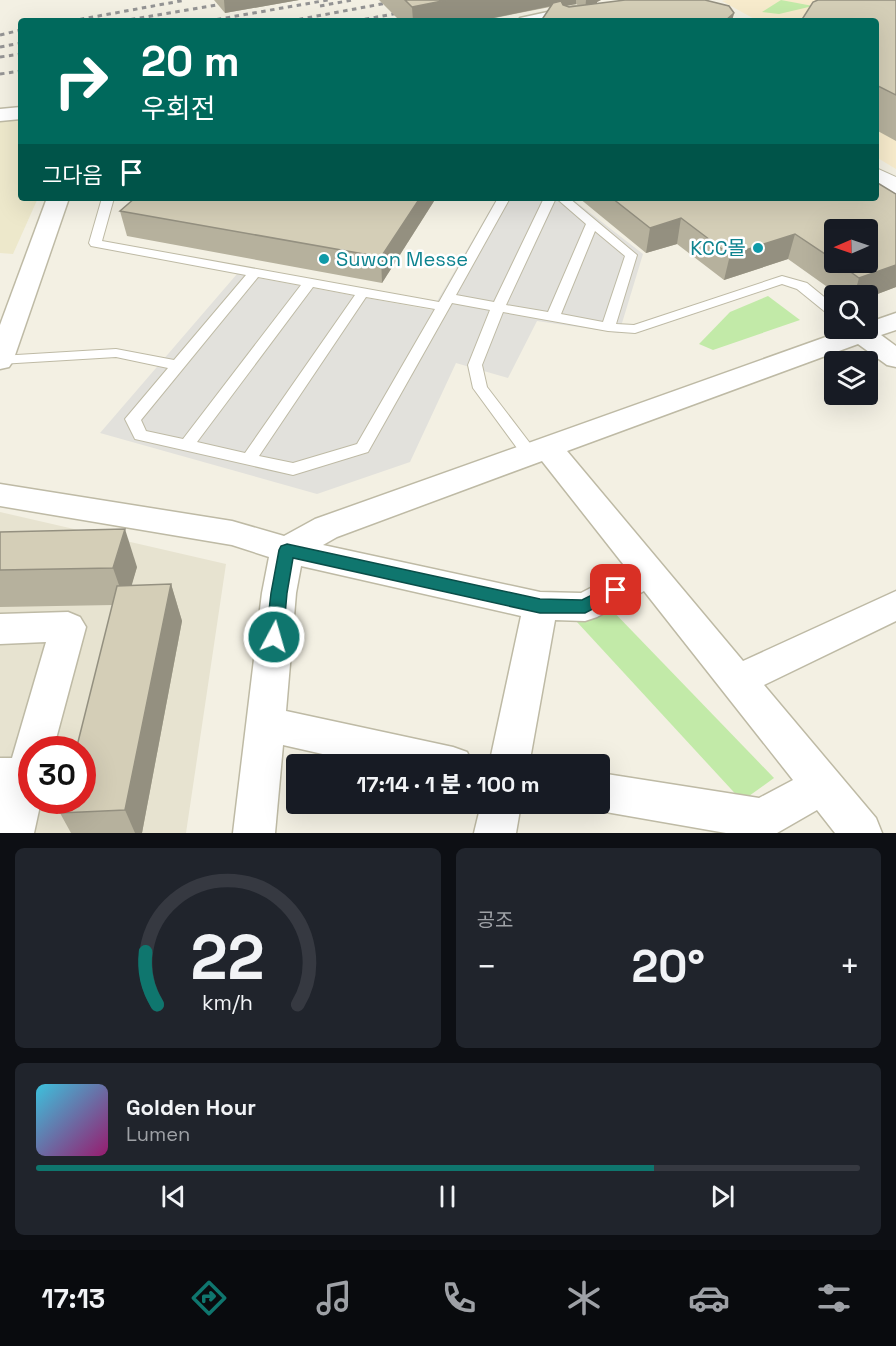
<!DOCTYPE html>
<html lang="ko">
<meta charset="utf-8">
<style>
:root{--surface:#171b24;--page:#20242c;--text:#f1f3f6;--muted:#9ea1a6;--line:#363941;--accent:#0f766e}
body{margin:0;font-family:"Space Grotesk","Noto Sans KR",sans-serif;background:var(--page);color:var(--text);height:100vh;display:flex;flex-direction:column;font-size:22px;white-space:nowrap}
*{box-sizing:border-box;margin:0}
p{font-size:20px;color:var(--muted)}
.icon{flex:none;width:33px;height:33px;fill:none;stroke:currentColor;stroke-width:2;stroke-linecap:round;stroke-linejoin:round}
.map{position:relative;height:833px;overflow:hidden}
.drawer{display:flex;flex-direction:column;gap:15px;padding:15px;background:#0d0f14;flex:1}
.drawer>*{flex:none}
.top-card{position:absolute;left:18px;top:18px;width:861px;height:183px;border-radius:6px;box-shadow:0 6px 24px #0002;background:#00695c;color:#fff;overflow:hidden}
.needle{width:39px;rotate:268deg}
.tools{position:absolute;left:824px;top:219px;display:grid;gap:12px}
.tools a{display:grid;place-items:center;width:54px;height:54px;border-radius:6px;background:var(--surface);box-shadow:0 6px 24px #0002;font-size:30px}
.speed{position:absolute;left:18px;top:736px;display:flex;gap:12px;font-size:30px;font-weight:700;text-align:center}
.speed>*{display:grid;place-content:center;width:78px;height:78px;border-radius:50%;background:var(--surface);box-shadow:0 6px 24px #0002;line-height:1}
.speed .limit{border:9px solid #d22;background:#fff;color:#111}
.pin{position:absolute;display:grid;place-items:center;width:51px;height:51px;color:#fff;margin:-26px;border-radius:12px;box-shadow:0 3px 9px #0006}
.me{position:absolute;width:66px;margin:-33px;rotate:6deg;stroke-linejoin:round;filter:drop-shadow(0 0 4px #0008)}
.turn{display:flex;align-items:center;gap:21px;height:126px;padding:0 24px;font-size:27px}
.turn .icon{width:78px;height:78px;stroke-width:2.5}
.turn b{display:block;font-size:42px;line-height:51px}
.then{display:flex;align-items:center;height:57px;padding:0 24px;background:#0003;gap:12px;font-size:22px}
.big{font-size:45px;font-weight:800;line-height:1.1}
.drawer .tile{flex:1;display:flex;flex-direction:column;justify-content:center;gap:9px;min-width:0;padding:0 21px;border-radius:9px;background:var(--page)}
.drawer .dial{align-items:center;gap:0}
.dial svg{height:156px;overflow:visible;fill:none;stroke:var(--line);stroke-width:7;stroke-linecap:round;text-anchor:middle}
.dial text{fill:var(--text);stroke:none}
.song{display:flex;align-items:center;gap:18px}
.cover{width:72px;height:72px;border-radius:9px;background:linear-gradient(135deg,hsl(190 70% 55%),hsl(320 70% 35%))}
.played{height:6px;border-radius:3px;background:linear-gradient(90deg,var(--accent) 75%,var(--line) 75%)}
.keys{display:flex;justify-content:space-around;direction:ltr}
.heat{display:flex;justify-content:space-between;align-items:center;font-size:33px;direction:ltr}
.drawer .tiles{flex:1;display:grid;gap:15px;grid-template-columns:1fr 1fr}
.tile:last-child{grid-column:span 2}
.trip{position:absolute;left:286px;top:754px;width:324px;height:60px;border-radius:6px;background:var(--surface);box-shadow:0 6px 24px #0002;font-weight:800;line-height:60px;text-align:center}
.tab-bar{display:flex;height:96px;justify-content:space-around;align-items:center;background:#090b0e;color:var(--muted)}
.tab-bar .icon{width:42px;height:42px}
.tab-bar .active{color:var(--accent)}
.tab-bar b{font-size:27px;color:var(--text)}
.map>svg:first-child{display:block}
</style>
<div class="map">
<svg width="896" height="833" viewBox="0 0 896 833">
<rect width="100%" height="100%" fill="#f3f0e3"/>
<!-- residential -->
<path fill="#e7e3d0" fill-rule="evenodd" d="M0,512L226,564L186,833H0ZM32,750H82V801H32Z"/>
<!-- commercial -->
<polygon fill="#f7ebcc" points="727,0 896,0 896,169 876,157 876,21 758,21 722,1"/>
<!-- education -->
<polygon fill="#ede8cb" points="21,119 21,198 38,198 13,254 0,253 0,121"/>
<!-- green -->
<g fill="#c2eaa8">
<polygon points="781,0 813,6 779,14 762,12"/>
<polygon points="768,296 800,320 713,350 699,344 730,312"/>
<polygon points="607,605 774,778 742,801 577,622"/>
</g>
<!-- parking -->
<polygon fill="#e2e1dc" points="497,198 571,198 643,254 619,333 537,321 508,378 456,363 410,462 317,494 100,433 237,274 432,310"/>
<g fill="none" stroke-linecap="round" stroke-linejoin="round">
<defs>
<path id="service" d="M102,198H114L102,241L439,302L498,198H510L456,295L494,302L544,198H556L506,305L548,312L586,224L556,198H569L637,255L616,324L634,325L782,276L807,283L834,305V316L829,315L797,289L782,284L635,333L608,331L503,312L482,365L487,387L539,455L537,459H525L473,388L468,365L490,310L452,303L368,452L293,475L135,439L125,419L168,368L116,357L0,364V356L116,349L174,360L246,275L91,246L89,243ZM595,231L625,256L603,322L561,314ZM258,277L301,285L183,439L146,431L141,420ZM313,287L355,295L245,453L197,442ZM366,297L435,309L357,444L293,463L259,456Z"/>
<g id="minor">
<polygon points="575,6 580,8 583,11 580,14 549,21 518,21 520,18"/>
<polygon points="21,107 21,119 0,121 0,109"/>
<polygon points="47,198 69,198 13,361 9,367 0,369 0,325"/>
<path d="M896,313V330L881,335L896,346V367L887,365L858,344L567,451L743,661L896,591V621L764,685L876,818L882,833H835L817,810L777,833H726L600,811L586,806L585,804H600V773L759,798L793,780L644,591L597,617L585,621L555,620L529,765H489L521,616L301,566L296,593L286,711L453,747L467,752L473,765H371L283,745L275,833H233L262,593L269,557L232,545L0,506V484L232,521L284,536L315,519L851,328H867V323ZM542,461L627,569L581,593L540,592L323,545L337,537Z"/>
<polygon points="68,612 80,617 86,627 53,750 32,750 32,801 41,801 34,833 0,833 0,758 12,758 46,642 0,644 0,614"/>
<polygon points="481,804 521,804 516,833 474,833"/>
</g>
<polygon id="tertiary" points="876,168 896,177 896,194 876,185"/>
</defs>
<!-- service casing -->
<use href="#service" stroke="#bebaa5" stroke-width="2"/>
<!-- minor casing -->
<use href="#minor" stroke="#bebaa5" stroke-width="3"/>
<!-- tertiary casing -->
<use href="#tertiary" stroke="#bebaa5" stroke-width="2"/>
<!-- service -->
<use href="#service" fill="#fff" fill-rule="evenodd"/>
<!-- minor -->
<use href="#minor" fill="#fff" fill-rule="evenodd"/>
<!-- tertiary -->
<use href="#tertiary" fill="#fff" fill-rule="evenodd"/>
<!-- rail -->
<g stroke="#949494" stroke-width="3" stroke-dasharray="4.5 4.5" stroke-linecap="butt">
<polyline points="320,6 352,0"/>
<polyline points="71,21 186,0"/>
<polyline points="122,21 247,0"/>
<polyline points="208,21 328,0"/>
<polyline points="290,21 403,0"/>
<polyline points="356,21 409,11"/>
<polyline points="0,35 21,30"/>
<polyline points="0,47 21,43"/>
<polyline points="0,57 21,54"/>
<polyline points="0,74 21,71"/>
</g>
</g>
<!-- wall -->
<g fill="#b6b19d" fill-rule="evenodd">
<polygon points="214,0 299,0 225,13"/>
<path d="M379,0H601L597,2V4L625,0H705L729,6L734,13L732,21H541L550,7L479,21H400ZM576,4L579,6L569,7L565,6Z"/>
<polygon points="896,0 896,141 876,130 876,21"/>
<path d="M896,194V287L867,298V296H840L788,259L724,280L677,244L646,253L579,198H876ZM834,230L867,262H834Z"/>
<polygon points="436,198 382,283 127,236 120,211"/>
<polygon points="0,532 137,567 131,586 171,584 182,621 142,833 71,833 60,813 113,605 0,607"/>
</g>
<!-- shaded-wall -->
<g fill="#949080">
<polygon points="224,0 299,0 225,13"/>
<polygon points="447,0 576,0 576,4 561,7 561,4 479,21 413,21 412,7"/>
<polygon points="586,0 601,0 597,2 597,9 585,11"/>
<polygon points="734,13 732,21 725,21"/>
<polygon points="420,198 436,198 382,283 381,257"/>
<polygon points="681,218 677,244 646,253 650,228"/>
<polygon points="795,234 788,259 724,280 730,255"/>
<polygon points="896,265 896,287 867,298 867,296 854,296 859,278"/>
<polygon points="125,529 137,567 126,605 113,568"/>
<polygon points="171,584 182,621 142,833 135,833 125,810"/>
</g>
<!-- building -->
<g fill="#d4ceb7" stroke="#949080" stroke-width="1.5">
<polygon points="405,0 447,0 412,7"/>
<polygon points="625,0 705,0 729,6 734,13 725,21 541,21 553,3 561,1 563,5 569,7"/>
<polygon points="818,0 896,0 896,95 876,85 876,21 801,21 813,2"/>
<polygon points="876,182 896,194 896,265 859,278 837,262 867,262 867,230 834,230 834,260 795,234 730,255 681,218 650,228 612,198 876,198"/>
<polygon points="135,198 420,198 381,257 120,211"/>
<polygon points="125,529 113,568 0,570 0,532"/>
<polygon points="171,584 125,810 60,813 63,801 82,801 82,750 76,750 117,586"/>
</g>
<!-- route -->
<polygon fill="#0f766e" stroke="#0a4d48" stroke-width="1.5" points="287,544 540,599 582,600 616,583 622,585 625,590 622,594 585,613 540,613 293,558 287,593 283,637 280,642 274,644 268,642 266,637 271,593 279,550 281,546"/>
<!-- markers -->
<g fill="#0f9aa8" stroke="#fff" stroke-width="2">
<circle cx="758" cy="248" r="6"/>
<circle cx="324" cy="259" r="6"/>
</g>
<g text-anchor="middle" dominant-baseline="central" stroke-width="5" stroke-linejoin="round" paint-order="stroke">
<!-- culture labels -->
<g font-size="20" fill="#0d838f" stroke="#fff" text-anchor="end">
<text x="746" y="248">KCC몰</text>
<text x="336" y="259" text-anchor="start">Suwon Messe</text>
</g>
</g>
</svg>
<div class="tools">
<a><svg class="needle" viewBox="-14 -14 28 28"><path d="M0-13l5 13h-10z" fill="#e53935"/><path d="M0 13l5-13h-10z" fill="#9ea1a6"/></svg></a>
<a><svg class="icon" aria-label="search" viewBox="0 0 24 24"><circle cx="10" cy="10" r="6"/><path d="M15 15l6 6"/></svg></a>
<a><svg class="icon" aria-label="layers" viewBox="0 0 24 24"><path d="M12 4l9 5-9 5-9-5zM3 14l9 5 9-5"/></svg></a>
</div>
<div class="speed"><div class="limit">30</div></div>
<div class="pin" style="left:616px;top:590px;background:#d93025"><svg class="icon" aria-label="arrive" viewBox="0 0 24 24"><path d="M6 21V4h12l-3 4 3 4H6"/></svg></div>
<svg class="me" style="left:274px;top:637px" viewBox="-20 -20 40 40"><circle r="17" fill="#0f766e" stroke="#fff" stroke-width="3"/><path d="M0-11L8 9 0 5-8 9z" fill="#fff"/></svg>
<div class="trip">17:14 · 1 분 · 100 m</div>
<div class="top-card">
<div class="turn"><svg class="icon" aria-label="right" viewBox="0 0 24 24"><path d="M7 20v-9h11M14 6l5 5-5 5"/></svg><div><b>20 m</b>우회전</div></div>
<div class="then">그다음<svg class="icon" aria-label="arrive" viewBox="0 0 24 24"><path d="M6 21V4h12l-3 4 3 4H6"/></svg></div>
</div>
</div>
<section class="drawer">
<div class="tiles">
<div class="tile dial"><svg viewBox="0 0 100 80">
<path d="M14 69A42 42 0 1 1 86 69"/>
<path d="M14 69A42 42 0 0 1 8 42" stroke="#0f766e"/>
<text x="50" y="56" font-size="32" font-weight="700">22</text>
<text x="50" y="72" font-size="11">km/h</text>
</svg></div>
<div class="tile"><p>공조</p>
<div class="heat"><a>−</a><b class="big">20°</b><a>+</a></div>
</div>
<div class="tile">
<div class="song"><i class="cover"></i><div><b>Golden Hour</b><p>Lumen</p></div></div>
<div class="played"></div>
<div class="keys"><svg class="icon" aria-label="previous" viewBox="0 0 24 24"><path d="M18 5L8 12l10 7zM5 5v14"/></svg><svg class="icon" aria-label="pause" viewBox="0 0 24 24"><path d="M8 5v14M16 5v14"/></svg><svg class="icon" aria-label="next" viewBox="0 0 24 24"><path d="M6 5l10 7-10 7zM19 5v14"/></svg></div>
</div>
</div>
</section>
<nav class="tab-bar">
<b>17:13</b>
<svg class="icon active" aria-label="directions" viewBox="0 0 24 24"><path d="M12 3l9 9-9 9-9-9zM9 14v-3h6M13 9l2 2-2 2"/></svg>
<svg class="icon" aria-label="music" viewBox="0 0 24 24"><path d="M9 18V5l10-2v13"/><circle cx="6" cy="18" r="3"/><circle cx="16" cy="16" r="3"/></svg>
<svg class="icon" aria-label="phone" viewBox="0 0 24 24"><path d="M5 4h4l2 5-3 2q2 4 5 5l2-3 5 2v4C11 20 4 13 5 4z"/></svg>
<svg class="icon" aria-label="climate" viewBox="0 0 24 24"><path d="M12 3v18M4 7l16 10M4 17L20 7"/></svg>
<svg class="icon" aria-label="car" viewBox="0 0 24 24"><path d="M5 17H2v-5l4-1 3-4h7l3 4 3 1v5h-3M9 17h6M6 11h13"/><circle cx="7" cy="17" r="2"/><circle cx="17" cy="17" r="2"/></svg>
<svg class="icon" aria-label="filters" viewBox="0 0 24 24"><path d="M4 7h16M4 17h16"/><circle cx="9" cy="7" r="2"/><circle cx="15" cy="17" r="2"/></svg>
</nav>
